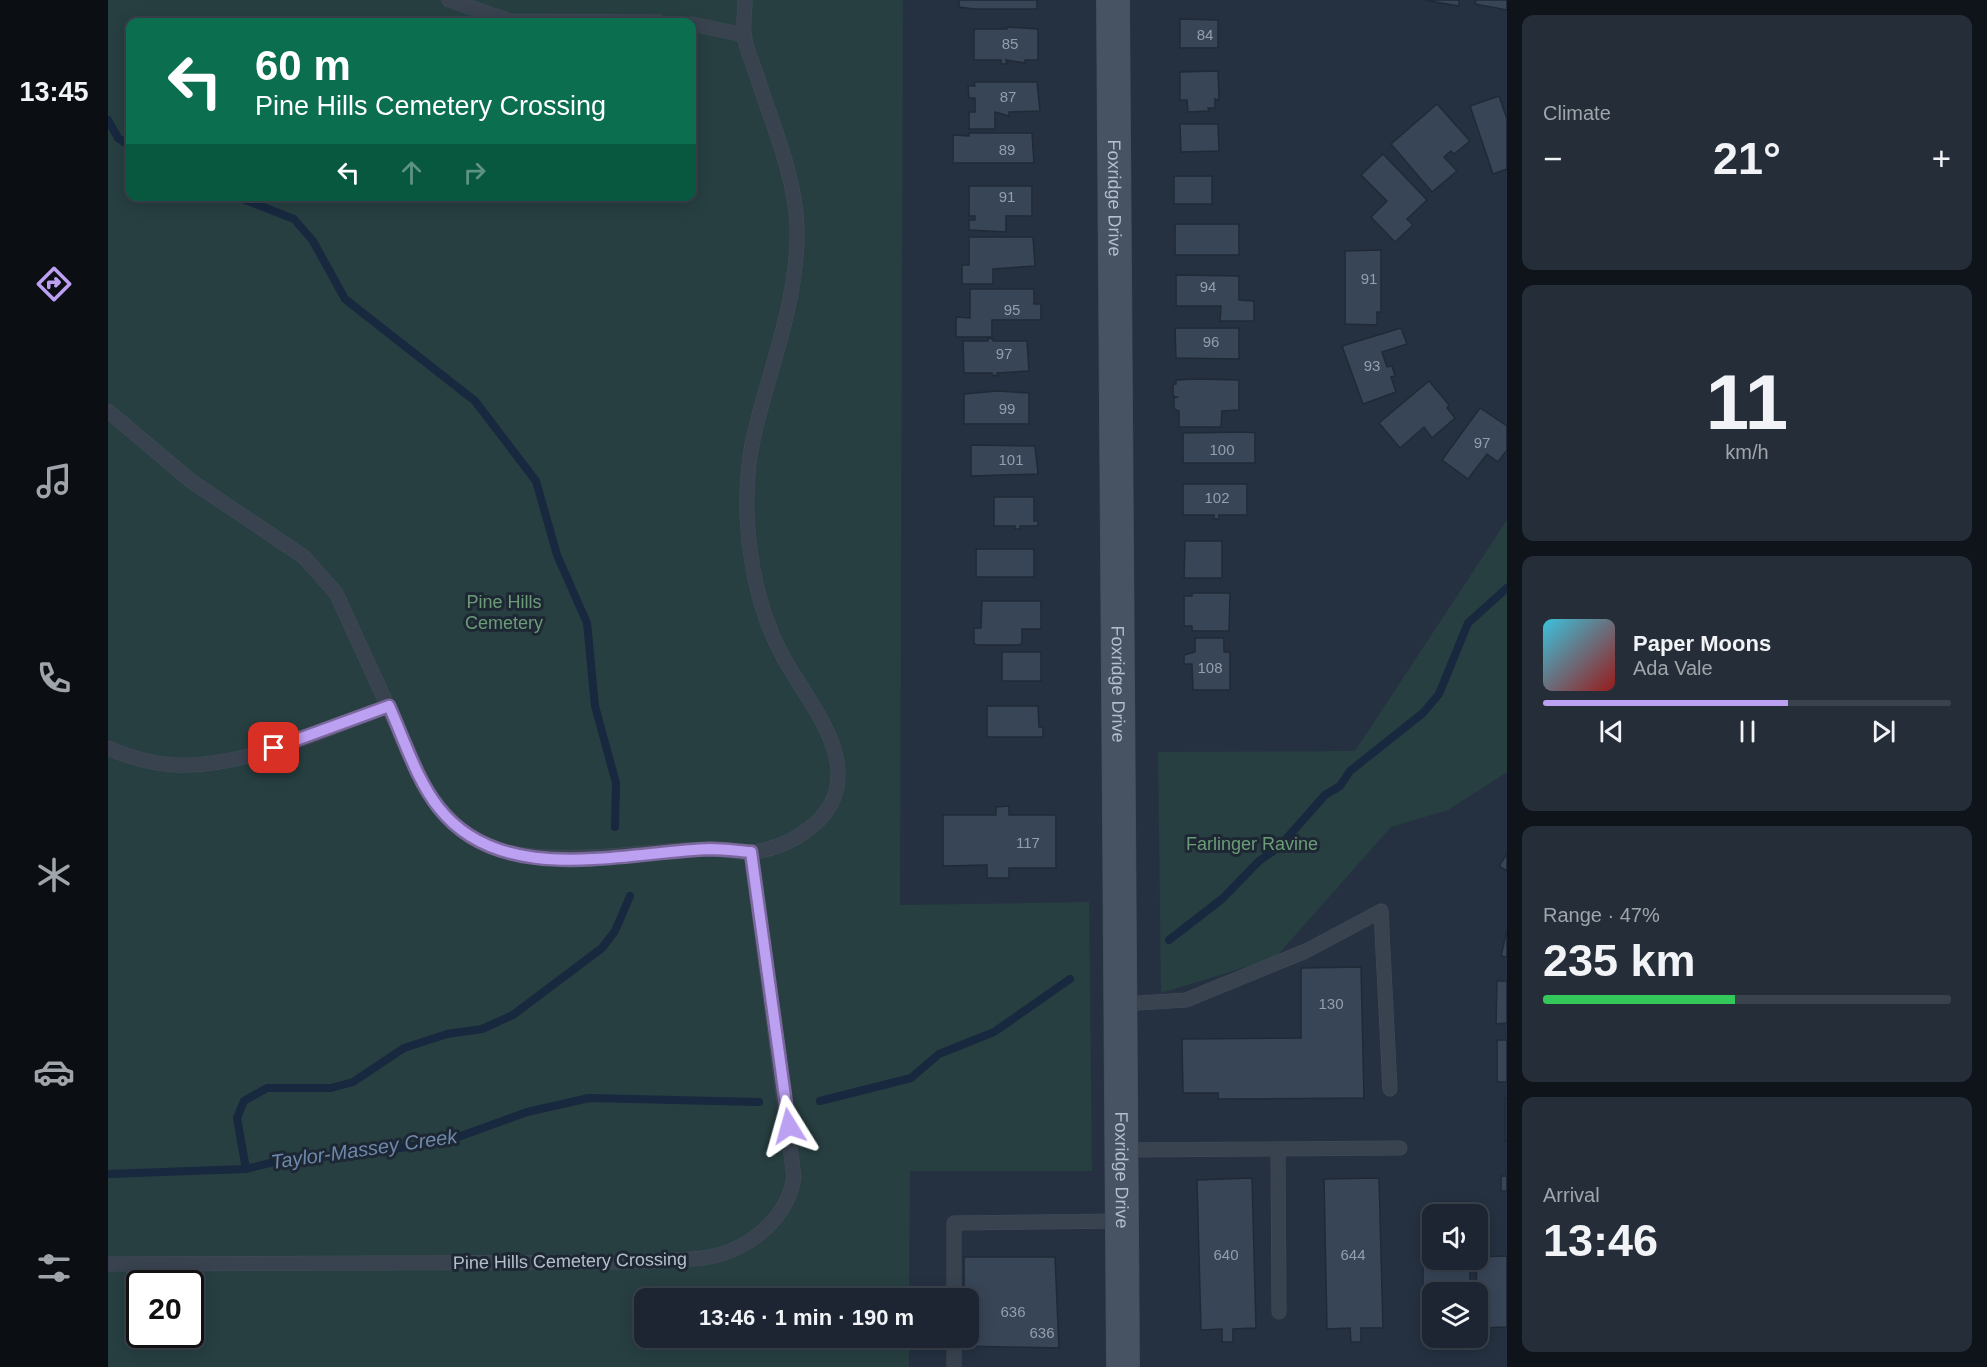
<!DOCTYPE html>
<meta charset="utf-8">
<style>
:root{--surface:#1c2531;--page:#252d39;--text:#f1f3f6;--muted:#a0a5ab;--line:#3a424d;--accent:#bca0f2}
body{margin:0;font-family:Helvetica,sans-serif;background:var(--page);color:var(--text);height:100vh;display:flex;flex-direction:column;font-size:22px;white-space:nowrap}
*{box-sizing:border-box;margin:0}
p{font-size:20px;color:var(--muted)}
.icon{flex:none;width:33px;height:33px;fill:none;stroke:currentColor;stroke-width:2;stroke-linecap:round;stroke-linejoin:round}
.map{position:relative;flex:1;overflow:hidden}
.side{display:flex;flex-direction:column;gap:15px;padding:15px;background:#0f141b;width:480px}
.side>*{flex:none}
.guide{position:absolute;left:18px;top:18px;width:570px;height:183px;border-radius:12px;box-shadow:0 3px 15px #0003,0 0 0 2px var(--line);background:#0b6e4f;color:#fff;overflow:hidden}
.buttons{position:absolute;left:1314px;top:1204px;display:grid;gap:12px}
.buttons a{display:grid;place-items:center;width:66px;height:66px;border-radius:12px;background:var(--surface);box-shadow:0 3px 15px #0003,0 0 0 2px var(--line);font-size:30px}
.speed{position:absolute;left:18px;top:1270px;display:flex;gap:12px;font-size:30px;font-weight:700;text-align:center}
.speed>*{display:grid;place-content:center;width:78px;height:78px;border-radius:50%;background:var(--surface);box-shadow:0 3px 15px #0003,0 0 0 2px var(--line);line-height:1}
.speed .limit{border:3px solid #111;border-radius:9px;background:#fff;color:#111}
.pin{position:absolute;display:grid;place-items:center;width:51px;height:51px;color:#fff;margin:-26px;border-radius:12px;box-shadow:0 3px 9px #0006}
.me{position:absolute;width:66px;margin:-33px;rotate:352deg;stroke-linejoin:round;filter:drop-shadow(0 0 4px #0008)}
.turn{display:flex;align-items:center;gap:21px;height:126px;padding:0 30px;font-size:27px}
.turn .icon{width:78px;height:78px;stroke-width:2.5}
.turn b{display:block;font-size:42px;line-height:51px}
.lanes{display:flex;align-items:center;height:57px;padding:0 30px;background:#0003;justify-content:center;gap:30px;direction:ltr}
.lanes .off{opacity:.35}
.big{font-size:45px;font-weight:700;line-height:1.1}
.side .tile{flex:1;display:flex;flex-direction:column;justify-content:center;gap:9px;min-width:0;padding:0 21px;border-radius:12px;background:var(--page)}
.side .dial{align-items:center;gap:0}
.dial b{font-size:78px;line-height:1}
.song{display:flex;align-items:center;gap:18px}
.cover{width:72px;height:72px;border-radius:9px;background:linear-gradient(135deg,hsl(190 70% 55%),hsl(0 70% 35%))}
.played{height:6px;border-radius:3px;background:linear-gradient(90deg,var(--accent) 60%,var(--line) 60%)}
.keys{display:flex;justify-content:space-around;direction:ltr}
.heat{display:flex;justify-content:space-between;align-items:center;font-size:33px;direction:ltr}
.charge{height:9px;border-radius:4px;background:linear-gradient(90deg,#34c759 47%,var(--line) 0)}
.trip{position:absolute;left:526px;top:1288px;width:345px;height:60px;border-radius:12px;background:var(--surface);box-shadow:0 3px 15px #0003,0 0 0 2px var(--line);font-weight:700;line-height:60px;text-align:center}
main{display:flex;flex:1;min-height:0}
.tab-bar{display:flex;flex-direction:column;width:108px;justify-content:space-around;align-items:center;background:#0b0f14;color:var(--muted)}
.tab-bar .icon{width:42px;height:42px}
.tab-bar .current{color:var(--accent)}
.tab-bar b{font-size:27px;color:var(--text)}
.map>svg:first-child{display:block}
</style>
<main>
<nav class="tab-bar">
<b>13:45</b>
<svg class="icon current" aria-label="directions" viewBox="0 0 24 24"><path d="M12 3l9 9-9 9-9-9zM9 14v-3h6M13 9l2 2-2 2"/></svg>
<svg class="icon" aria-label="music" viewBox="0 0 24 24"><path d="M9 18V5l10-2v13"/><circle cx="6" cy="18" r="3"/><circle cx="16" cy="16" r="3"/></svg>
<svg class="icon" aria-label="phone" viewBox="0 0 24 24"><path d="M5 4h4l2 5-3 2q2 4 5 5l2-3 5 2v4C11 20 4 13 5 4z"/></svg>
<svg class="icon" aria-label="climate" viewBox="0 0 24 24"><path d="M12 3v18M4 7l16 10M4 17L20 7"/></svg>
<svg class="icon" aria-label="car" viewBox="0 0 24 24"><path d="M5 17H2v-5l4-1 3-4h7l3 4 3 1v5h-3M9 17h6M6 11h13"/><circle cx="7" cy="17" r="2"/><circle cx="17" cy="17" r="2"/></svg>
<svg class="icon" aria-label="filters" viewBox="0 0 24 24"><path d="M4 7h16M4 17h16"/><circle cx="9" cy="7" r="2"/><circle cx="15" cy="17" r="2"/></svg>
</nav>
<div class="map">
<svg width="1399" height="1367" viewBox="0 0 1399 1367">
<rect width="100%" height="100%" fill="#253141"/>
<!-- green -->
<g fill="#273f41" fill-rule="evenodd">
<path d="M0,0H795L792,905L981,902L984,1171H802L801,1299H537V1338H801V1367H0ZM22,22H584V196H22ZM32,1284H82V1335H32Z"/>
<polygon points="1399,520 1399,772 1340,810 1283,827 1167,958 1053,993 1050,752 1247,751"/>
</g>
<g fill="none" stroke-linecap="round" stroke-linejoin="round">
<!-- stream -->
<g stroke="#17283f" stroke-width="8">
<polyline points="0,120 10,138 22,146"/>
<polyline points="127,196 186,219 205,241 237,299 367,401 428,481 449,555 479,623 487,706 508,783 507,827"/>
<polyline points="1061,940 1114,899 1151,861 1171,847 1217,795 1232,786 1242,771 1315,713 1331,694 1360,623 1399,588"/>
<polyline points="712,1101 803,1078 831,1054 886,1032 962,979"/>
<polyline points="138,1169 129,1118 136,1101 159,1088 223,1088 245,1082 296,1048 339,1034 374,1029 405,1015 494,948 507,931 522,896"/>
<polyline points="0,1174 138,1169 178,1159 244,1155 339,1141 419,1112 481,1098 651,1102"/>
</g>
</g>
<!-- building -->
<g fill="#374557" stroke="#202a37" stroke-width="1.5">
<polygon points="851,0 929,0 929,9 866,9 851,7"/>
<polygon points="1316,0 1351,0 1351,6"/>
<polygon points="1368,0 1399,0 1399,10 1367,4"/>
<polygon points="1072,19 1110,20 1110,48 1072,48"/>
<polygon points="899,27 930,29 930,60 917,60 917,63 898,60 899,64 893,64 893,60 866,60 866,29 899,29"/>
<polygon points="1110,71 1111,100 1107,99 1107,108 1100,108 1101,111 1080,112 1079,100 1072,100 1072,72"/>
<polygon points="866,82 929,82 932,111 901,112 901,116 887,112 887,129 861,129 861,112 867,112 867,98 861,98 860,86 867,86"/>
<polygon points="1391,96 1399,119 1399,169 1385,174 1362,106"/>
<polygon points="1329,104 1362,141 1346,154 1343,151 1336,157 1349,171 1324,192 1283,144"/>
<polygon points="1072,124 1110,124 1111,151 1073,152"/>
<polygon points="861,133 924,133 926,163 845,163 845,135 861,136"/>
<polygon points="1275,154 1319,200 1299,219 1305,225 1287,242 1263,217 1279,201 1253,175"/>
<rect x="1066" y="176" width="38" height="28"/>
<polygon points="861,186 924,186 924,216 898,216 898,232 861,230 861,220 867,220 867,216 861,216"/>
<rect x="1067" y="224" width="64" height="31"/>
<polygon points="861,237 925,237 927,266 885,269 885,284 854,284 854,265 861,265"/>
<polygon points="1273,250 1273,312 1269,312 1269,325 1237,324 1237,251"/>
<polygon points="1068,275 1131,276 1131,300 1146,301 1146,321 1112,321 1113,306 1068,306"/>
<polygon points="862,289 926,289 926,304 933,304 933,320 884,320 884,337 848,337 848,317 862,318"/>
<polygon points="1067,328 1131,328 1131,359 1068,358"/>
<polygon points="1293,328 1299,344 1274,352 1279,367 1284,366 1287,376 1283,377 1288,392 1255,404 1234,346"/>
<polygon points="880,338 885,339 885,341 919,341 921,371 889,373 890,376 884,375 884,373 856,373 855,341 880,341"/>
<polygon points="1089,379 1131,380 1131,410 1114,411 1113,427 1071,427 1071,411 1066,409 1066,398 1069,397 1065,396 1065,384 1068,384 1068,380"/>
<polygon points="1321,381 1341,405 1339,408 1347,418 1324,438 1316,427 1292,448 1271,423"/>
<polygon points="889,391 921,393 921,424 856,424 856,394"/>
<polygon points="1372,408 1399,426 1399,450 1390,462 1379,454 1360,479 1334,460"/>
<polygon points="1138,432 1147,433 1147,463 1075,463 1075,433"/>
<polygon points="863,445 927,446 930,474 863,476"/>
<polygon points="1075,484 1139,484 1139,515 1111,515 1111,519 1106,519 1106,515 1075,515"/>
<polygon points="886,497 926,497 926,521 930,521 930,526 912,526 913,529 907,529 907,526 886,526"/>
<polygon points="1077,541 1114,541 1114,578 1076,578"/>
<rect x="868" y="549" width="58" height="28"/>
<polygon points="1084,593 1122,593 1121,631 1084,631 1084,626 1076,626 1076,596 1084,596"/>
<polygon points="874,601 933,601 933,629 914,629 914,643 911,645 869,645 866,643 866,628 873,628"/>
<polygon points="1087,638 1116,638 1116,652 1122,652 1122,690 1085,690 1084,664 1076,664 1076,655 1087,652"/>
<rect x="894" y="652" width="39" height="29"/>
<polygon points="879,706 930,706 931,727 935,727 935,737 879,737"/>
<polygon points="901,806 901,815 948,815 948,868 901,868 901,878 879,878 879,865 835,866 835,815 888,815 888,807"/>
<polygon points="1399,854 1399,871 1391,866"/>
<polygon points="1399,930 1399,957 1393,956"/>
<polygon points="1253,967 1256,1098 1110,1099 1110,1093 1075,1093 1074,1039 1193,1038 1193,968"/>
<polygon points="1389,981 1399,981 1399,1023 1388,1024"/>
<rect x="1389" y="1040" width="10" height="42"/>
<rect x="1397" y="1098" width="2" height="43"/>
<rect x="1393" y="1176" width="6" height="15"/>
<polygon points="1144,1178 1148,1328 1125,1329 1125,1342 1114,1342 1114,1329 1093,1330 1089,1180"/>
<polygon points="1271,1178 1275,1328 1253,1328 1253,1342 1243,1342 1242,1328 1219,1329 1216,1179"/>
<polygon points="1399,1256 1399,1327 1370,1328 1368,1260 1370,1257"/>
<polygon points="856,1257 947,1257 951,1348 857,1346 857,1338 861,1338 861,1299 856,1299"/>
<polygon points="1329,1260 1362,1260 1362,1293 1315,1291 1315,1265 1329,1264"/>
</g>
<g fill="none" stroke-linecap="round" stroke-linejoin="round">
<defs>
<g id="lane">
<polyline points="341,0 402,21 551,22"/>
<polyline points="584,24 636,35"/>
<path d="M0,411L83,481L196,557L228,593L315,783C357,854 402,859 480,857C521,856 562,849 603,849C616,849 629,853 642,852C672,850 708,831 723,804C750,752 693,694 672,651C663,634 656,614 651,596C638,545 634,487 646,435C662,367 691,298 689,226C687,175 664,124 649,76C644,62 637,47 636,32C635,22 637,11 637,0"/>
<path d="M0,748C21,757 44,764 67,765C137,768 216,730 281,706"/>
<polyline points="1014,1004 1078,1000 1198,951 1273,911 1282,1089"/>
<polyline points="1014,1150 1292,1148"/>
<polyline points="1170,1150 1171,1312"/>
<path d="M0,1264L516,1262C542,1261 569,1261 595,1258C639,1252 679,1220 686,1177L643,852"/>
<polyline points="846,1299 846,1223 1014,1221"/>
<polyline points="846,1338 846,1367"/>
</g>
<g id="secondary">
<path id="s1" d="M1005,0L1015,1367"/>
</g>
</defs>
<!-- lane casing -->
<use href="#lane" stroke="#424c59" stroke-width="15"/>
<!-- secondary casing -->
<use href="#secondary" stroke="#424c59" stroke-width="34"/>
<!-- lane -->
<use href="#lane" stroke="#394350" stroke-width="14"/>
<!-- secondary -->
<use href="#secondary" stroke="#475263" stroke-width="33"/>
</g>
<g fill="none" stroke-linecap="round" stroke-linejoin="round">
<defs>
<path id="route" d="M166,748L281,706C296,739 308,779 331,808C394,888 515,852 602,849C615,849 630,851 643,852L681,1126"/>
</defs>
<!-- route casing -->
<use href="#route" stroke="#7a689d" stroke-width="15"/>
<!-- route -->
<use href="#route" stroke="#bca0f2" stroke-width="10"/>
</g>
<g text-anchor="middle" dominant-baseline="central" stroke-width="6" stroke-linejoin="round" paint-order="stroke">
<!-- number labels -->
<g font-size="15" fill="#949eac">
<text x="1097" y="34">84</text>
<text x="902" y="43">85</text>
<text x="900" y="96">87</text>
<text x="899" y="149">89</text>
<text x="899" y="196">91</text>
<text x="1261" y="278">91</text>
<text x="1100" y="286">94</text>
<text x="904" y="309">95</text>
<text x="1103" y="341">96</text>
<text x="896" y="353">97</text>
<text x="1264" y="365">93</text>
<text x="899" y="408">99</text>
<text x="1374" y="442">97</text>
<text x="1114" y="449">100</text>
<text x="903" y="459">101</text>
<text x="1109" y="497">102</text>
<text x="1102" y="667">108</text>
<text x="920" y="842">117</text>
<text x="1223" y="1003">130</text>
<text x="1118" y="1254">640</text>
<text x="1245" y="1254">644</text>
<text x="905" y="1311">636</text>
<text x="934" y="1332">636</text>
</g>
<!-- street labels -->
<g font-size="18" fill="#b5becb" stroke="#1e2835">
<text stroke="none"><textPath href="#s1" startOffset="198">Foxridge Drive</textPath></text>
<text stroke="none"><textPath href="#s1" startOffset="684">Foxridge Drive</textPath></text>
<text stroke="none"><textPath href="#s1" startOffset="1170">Foxridge Drive</textPath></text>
<text transform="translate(462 1261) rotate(-1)">Pine Hills Cemetery Crossing</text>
</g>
<!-- park labels -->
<g font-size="18" fill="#6c9c77" stroke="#1e2835">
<text x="396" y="602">Pine Hills<tspan x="396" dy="21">Cemetery</tspan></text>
<text x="1144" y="844">Farlinger Ravine</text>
</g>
<!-- water labels -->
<g font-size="20" font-style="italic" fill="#6e88aa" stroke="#1e2835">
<text transform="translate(256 1149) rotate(-8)">Taylor-Massey Creek</text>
</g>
</g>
</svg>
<div class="buttons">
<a><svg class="icon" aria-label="sound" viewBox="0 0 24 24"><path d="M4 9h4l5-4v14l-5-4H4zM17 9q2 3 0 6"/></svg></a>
<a><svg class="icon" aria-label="layers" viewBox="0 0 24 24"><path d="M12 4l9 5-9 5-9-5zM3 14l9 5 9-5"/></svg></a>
</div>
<div class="speed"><div class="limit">20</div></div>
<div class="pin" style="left:166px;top:748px;background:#d93025"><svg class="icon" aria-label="arrive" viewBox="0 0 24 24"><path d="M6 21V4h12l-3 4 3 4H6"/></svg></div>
<svg class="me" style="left:681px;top:1126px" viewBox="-20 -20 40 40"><path d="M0-17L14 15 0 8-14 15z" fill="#bca0f2" stroke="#fff" stroke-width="4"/></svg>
<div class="trip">13:46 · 1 min · 190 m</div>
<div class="guide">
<div class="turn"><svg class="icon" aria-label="left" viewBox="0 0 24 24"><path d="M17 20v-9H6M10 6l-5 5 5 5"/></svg><div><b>60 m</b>Pine Hills Cemetery Crossing</div></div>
<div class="lanes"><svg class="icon" aria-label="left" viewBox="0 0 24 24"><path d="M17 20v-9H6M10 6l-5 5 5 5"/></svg><svg class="icon off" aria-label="ahead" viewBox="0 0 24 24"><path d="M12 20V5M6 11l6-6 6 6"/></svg><svg class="icon off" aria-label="right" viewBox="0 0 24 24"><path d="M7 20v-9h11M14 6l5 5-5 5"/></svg></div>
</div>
</div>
<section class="side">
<div class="tile"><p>Climate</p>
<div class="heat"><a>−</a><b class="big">21°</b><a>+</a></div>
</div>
<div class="tile dial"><b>11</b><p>km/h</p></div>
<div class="tile">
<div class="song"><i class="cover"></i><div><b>Paper Moons</b><p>Ada Vale</p></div></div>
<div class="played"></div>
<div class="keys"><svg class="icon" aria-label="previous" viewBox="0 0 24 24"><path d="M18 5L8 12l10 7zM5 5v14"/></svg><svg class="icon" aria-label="pause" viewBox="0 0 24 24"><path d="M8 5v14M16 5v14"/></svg><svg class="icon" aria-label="next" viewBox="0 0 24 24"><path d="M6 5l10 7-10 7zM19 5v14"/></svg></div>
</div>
<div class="tile"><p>Range · 47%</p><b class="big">235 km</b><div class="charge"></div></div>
<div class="tile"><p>Arrival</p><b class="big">13:46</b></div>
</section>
</main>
